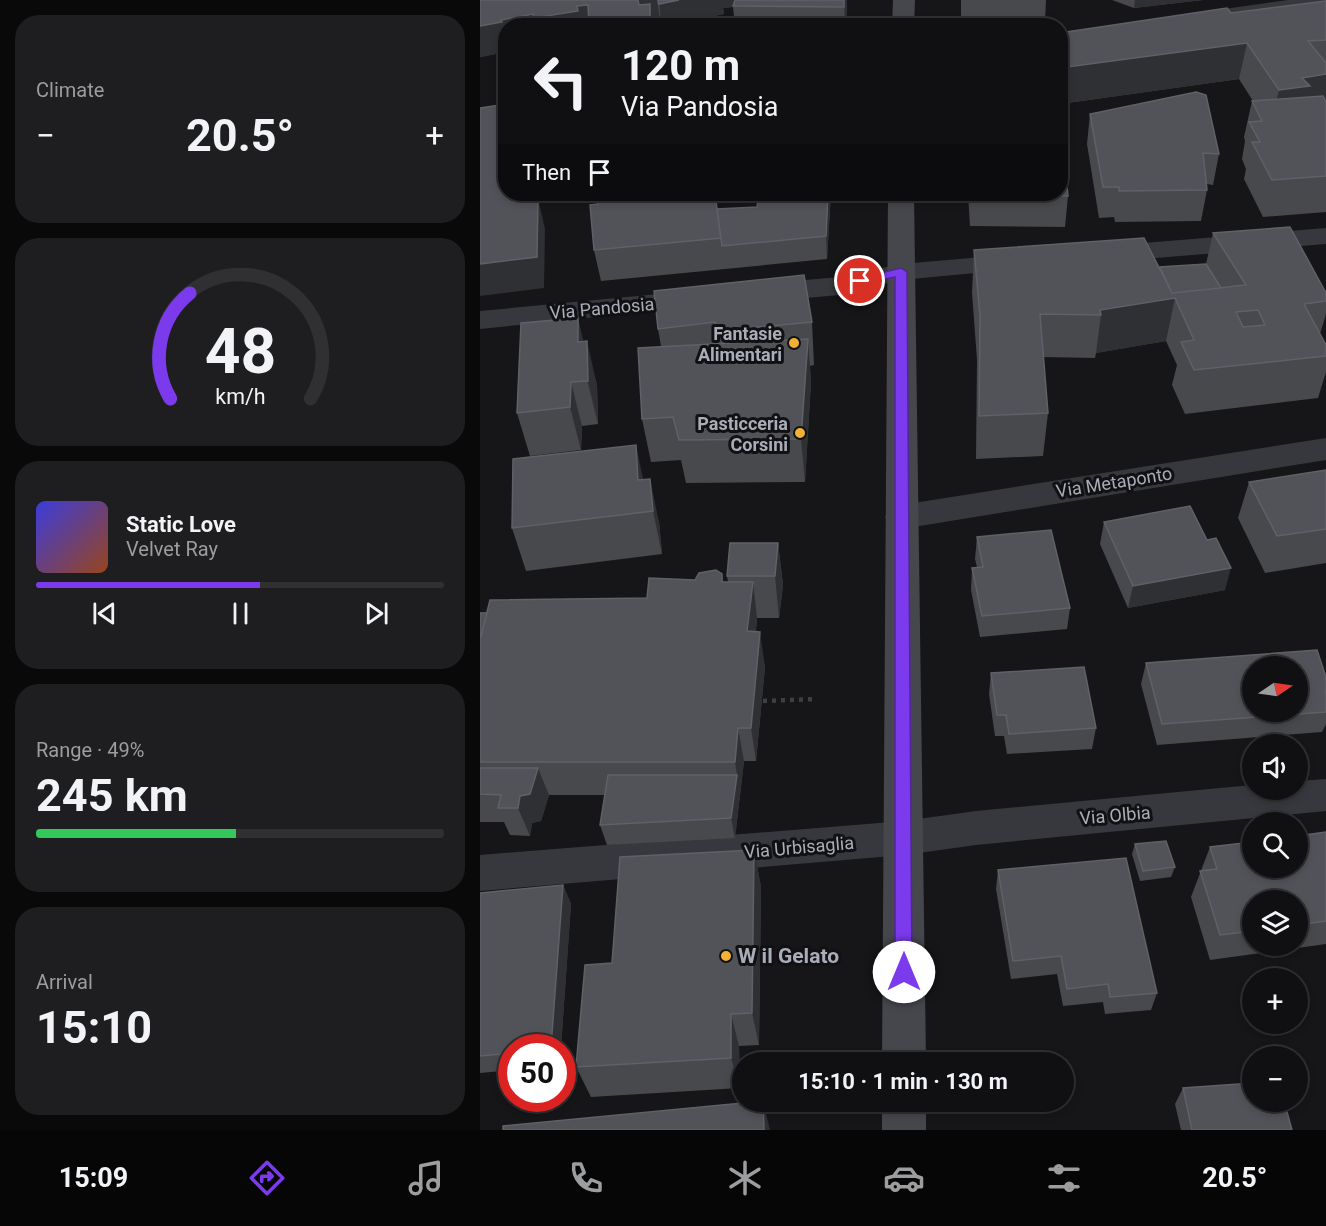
<!DOCTYPE html>
<meta charset="utf-8">
<style>
:root{--surface:#101012;--page:#1e1e20;--text:#f1f3f6;--muted:#9c9d9f;--line:#303032;--accent:#7c3aed}
body{margin:0;font-family:Roboto,sans-serif;background:var(--page);color:var(--text);height:100vh;display:flex;flex-direction:column;font-size:22px;white-space:nowrap}
*{box-sizing:border-box;margin:0}
p{font-size:20px;color:var(--muted)}
.icon{flex:none;width:33px;height:33px;fill:none;stroke:currentColor;stroke-width:2;stroke-linecap:round;stroke-linejoin:round}
.map{position:relative;flex:1;overflow:hidden}
.details{display:flex;flex-direction:column;gap:15px;padding:15px;background:#09090a;width:480px}
.details>*{flex:none}
.top-card{position:absolute;left:18px;top:18px;width:570px;height:183px;border-radius:24px;box-shadow:0 3px 9px #0003,0 0 0 2px var(--line);background:#101012;color:var(--text);overflow:hidden}
.needle{width:39px;rotate:77deg}
.controls{position:absolute;left:762px;top:656px;display:grid;gap:12px}
.controls a{display:grid;place-items:center;width:66px;height:66px;border-radius:50%;background:var(--surface);box-shadow:0 3px 9px #0003,0 0 0 2px var(--line);font-size:30px}
.speed{position:absolute;left:18px;top:1034px;display:flex;gap:12px;font-size:30px;font-weight:700;text-align:center}
.speed>*{display:grid;place-content:center;width:78px;height:78px;border-radius:50%;background:var(--surface);box-shadow:0 3px 9px #0003,0 0 0 2px var(--line);line-height:1}
.speed .limit{border:9px solid #d22;background:#fff;color:#111}
.pin{position:absolute;display:grid;place-items:center;width:51px;height:51px;color:#fff;margin:-26px;border:3px solid #fff;border-radius:50%;box-shadow:0 2px 6px #0007}
.me{position:absolute;width:66px;margin:-33px;rotate:0deg;stroke-linejoin:round;filter:drop-shadow(0 0 4px #0008)}
.turn{display:flex;align-items:center;gap:21px;height:126px;padding:0 24px;font-size:27px}
.turn .icon{width:78px;height:78px;stroke-width:2.5}
.turn b{display:block;font-size:42px;line-height:51px}
.then{display:flex;align-items:center;height:57px;padding:0 24px;background:#0003;gap:12px;font-size:22px}
.big{font-size:45px;font-weight:700;line-height:1.1}
.details .widget{flex:1;display:flex;flex-direction:column;justify-content:center;gap:9px;min-width:0;padding:0 21px;border-radius:24px;background:var(--page)}
.details .dial{align-items:center;gap:0}
.dial svg{height:156px;overflow:visible;fill:none;stroke:var(--line);stroke-width:7;stroke-linecap:round;text-anchor:middle}
.dial text{fill:var(--text);stroke:none}
.song{display:flex;align-items:center;gap:18px}
.cover{width:72px;height:72px;border-radius:9px;background:linear-gradient(135deg,hsl(240 70% 55%),hsl(20 70% 35%))}
.played{height:6px;border-radius:3px;background:linear-gradient(90deg,var(--accent) 55%,var(--line) 55%)}
.keys{display:flex;justify-content:space-around;direction:ltr}
.heat{display:flex;justify-content:space-between;align-items:center;font-size:33px;direction:ltr}
.charge{height:9px;border-radius:4px;background:linear-gradient(90deg,#34c759 49%,var(--line) 0)}
.trip{position:absolute;left:252px;top:1052px;width:342px;height:60px;border-radius:30px;background:var(--surface);box-shadow:0 3px 9px #0003,0 0 0 2px var(--line);font-weight:700;line-height:60px;text-align:center}
.tabs{display:flex;height:96px;justify-content:space-around;align-items:center;background:#060607;color:var(--muted)}
.tabs .icon{width:42px;height:42px}
.tabs .on{color:var(--accent)}
.tabs b{font-size:27px;color:var(--text)}
main{display:flex;flex:1;min-height:0}
.map>svg:first-child{display:block}
</style>
<main>
<section class="details">
<div class="widget"><p>Climate</p>
<div class="heat"><a>−</a><b class="big">20.5°</b><a>+</a></div>
</div>
<div class="widget dial"><svg viewBox="0 0 100 80">
<path d="M14 69A42 42 0 1 1 86 69"/>
<path d="M14 69A42 42 0 0 1 24 15" stroke="#7c3aed"/>
<text x="50" y="56" font-size="32" font-weight="700">48</text>
<text x="50" y="72" font-size="11">km/h</text>
</svg></div>
<div class="widget">
<div class="song"><i class="cover"></i><div><b>Static Love</b><p>Velvet Ray</p></div></div>
<div class="played"></div>
<div class="keys"><svg class="icon" aria-label="previous" viewBox="0 0 24 24"><path d="M18 5L8 12l10 7zM5 5v14"/></svg><svg class="icon" aria-label="pause" viewBox="0 0 24 24"><path d="M8 5v14M16 5v14"/></svg><svg class="icon" aria-label="next" viewBox="0 0 24 24"><path d="M6 5l10 7-10 7zM19 5v14"/></svg></div>
</div>
<div class="widget"><p>Range · 49%</p><b class="big">245 km</b><div class="charge"></div></div>
<div class="widget"><p>Arrival</p><b class="big">15:10</b></div>
</section>
<div class="map">
<svg width="846" height="1130" viewBox="0 0 846 1130">
<rect width="100%" height="100%" fill="#161618"/>
<g fill="none" stroke-linecap="round" stroke-linejoin="round">
<!-- path -->
<polyline stroke="#3d3f44" stroke-width="4.5" stroke-dasharray="4 5" stroke-linecap="butt" points="283,701 336,699"/>
<!-- service -->
<polygon fill="#37383d" fill-rule="evenodd" points="808,0 846,0 846,5 716,23 710,22 707,18 710,14 716,13"/>
<!-- minor -->
<g fill="#37383d" fill-rule="evenodd">
<polygon points="846,228 846,244 627,262 618,260 614,254 618,248 627,246"/>
<polygon points="539,254 548,256 552,262 548,268 421,280 359,295 281,302 271,299 267,293 271,287 281,284 359,277 421,264"/>
<polygon points="221,290 231,293 235,299 231,305 0,329 0,311"/>
<polygon points="846,438 846,460 421,529 410,525 405,517 410,509 421,505"/>
<polygon points="846,779 846,811 496,845 424,855 0,891 0,855 424,821 496,811 772,785 772,789 818,789 818,781"/>
</g>
<!-- secondary -->
<g fill="#45474d" fill-rule="evenodd">
<polygon points="413,0 435,0 434,26 412,26"/>
<polygon points="408,194 434,194 446,1062 402,1062"/>
<rect x="402" y="1101" width="44" height="29"/>
</g>
</g>
<!-- wall -->
<g fill="#47494d" fill-rule="evenodd">
<polygon points="0,0 367,0 366,26 255,26 253,7 243,8 244,14 183,26 182,26 180,19 172,20 173,26 26,26 26,52 0,57"/>
<polygon points="481,0 566,0 565,21 543,21 543,26 473,26 474,17 481,18"/>
<polygon points="632,0 723,0 654,8"/>
<polygon points="846,1 846,212 783,217 764,179 766,169 762,159 765,141 764,137 772,101 773,101 759,79 580,104 580,33 751,13"/>
<polygon points="610,114 739,154 733,185 727,184 727,190 721,221 635,222 634,217 619,218 607,144"/>
<polygon points="118,194 183,194 183,197 237,212 277,207 351,194 347,259 121,281 114,250"/>
<polygon points="488,194 580,194 588,196 585,227 490,226"/>
<polygon points="733,233 846,293 846,314 840,334 846,345 846,372 838,398 705,414 692,385 697,365 686,341 616,353 615,358 563,357 568,413 563,456 496,459 497,360 492,293 494,250 680,267 726,264"/>
<polygon points="174,291 332,322 334,365 330,366 331,382 325,482 206,483 201,460 171,462 162,419 181,346 178,329"/>
<polygon points="98,318 103,342 117,385 118,424 102,426 101,450 50,456 37,413"/>
<polygon points="846,470 846,563 785,573 758,518 769,482"/>
<polygon points="164,480 179,522 182,554 46,571 32,528"/>
<polygon points="624,522 727,540 745,590 648,608 620,544"/>
<polygon points="497,537 590,608 587,629 500,637 491,590 492,568 497,567 495,559"/>
<polygon points="298,543 303,585 299,618 277,618 276,631 285,667 276,761 264,761 255,838 127,845 120,825 125,795 69,795 61,821 52,823 50,836 30,835 24,822 0,822 0,613 167,598 215,580 242,574 243,582 248,582 247,576"/>
<polygon points="666,663 846,677 846,724 842,732 677,745 661,684"/>
<polygon points="511,673 616,728 612,749 527,754 524,736 515,736 509,694"/>
<path d="M846,832V944L730,960L711,897L730,847ZM772,900H818V945H772Z"/>
<polygon points="655,844 695,867 691,877 660,881 652,854"/>
<polygon points="274,850 281,887 279,1045 259,1046 260,1088 111,1097 96,1067 132,963"/>
<polygon points="518,870 677,993 671,1010 625,1014 623,1002 583,1006 577,974 531,979 516,889"/>
<polygon points="83,885 91,904 81,1047 32,1047 32,1070 0,1073 0,893"/>
<polygon points="703,1088 812,1130 701,1130 695,1104"/>
</g>
<!-- shaded-wall -->
<g fill="#2f3033">
<polygon points="158,0 177,0 180,19 172,20 173,26 161,23"/>
<polygon points="199,0 266,0 253,7 243,8 244,14 182,26 179,4"/>
<polygon points="364,0 367,0 366,26 365,26"/>
<polygon points="655,0 723,0 654,8"/>
<polygon points="108,5 112,26 56,26 54,18 97,6"/>
<polygon points="53,14 55,26 26,26 26,52 0,57 0,26 21,20"/>
<polygon points="767,43 759,79 580,104 580,68"/>
<polygon points="846,74 846,100 844,108 790,126 799,90 822,78"/>
<polygon points="46,194 53,194 54,231 46,200"/>
<polygon points="348,194 351,194 347,259 346,236"/>
<polygon points="58,198 65,229 64,288 0,296 0,264"/>
<polygon points="695,298 686,341 616,353 621,315 620,310"/>
<polygon points="98,318 107,359 107,341 117,385 118,424 98,342"/>
<polygon points="328,339 331,382 325,482 321,439"/>
<polygon points="91,382 102,426 101,450 90,407"/>
<polygon points="156,445 165,488 158,480"/>
<polygon points="170,479 179,522 182,554 173,511"/>
<polygon points="298,543 303,585 299,618 295,576"/>
<polygon points="751,568 745,590 648,608 653,586"/>
<polygon points="273,582 277,618 272,666 267,631"/>
<polygon points="280,632 285,667 276,761 271,728"/>
<polygon points="258,728 264,761 255,838 251,818 257,775 255,762"/>
<polygon points="58,768 69,795 61,821 52,823 50,836 38,808 40,796"/>
<polygon points="274,850 281,887 279,1045 272,1013"/>
<polygon points="83,885 91,904 81,1047 71,1047"/>
<polygon points="251,1014 259,1046 260,1088 251,1058"/>
<polygon points="283,1101 290,1130 284,1130"/>
</g>
<!-- building -->
<g fill="#525359" stroke="#5f6168" stroke-width="1.5" fill-rule="evenodd">
<polygon points="0,0 158,0 159,5 170,4 170,26 109,26 108,5 97,6 98,11 54,18 53,14 21,20 22,22 0,26"/>
<polygon points="178,0 199,0 179,4"/>
<polygon points="255,0 364,0 364,7 253,6"/>
<polygon points="846,1 846,40 828,41 846,63 846,74 822,78 830,86 799,90 767,43 580,68 580,33 747,8 751,13"/>
<polygon points="474,17 543,18 543,26 474,26"/>
<polygon points="716,92 726,95 739,154 723,153 727,190 639,191 639,187 623,187 610,114"/>
<polygon points="843,96 846,102 846,176 792,180 772,142 780,142 769,122 782,121 772,101"/>
<polygon points="26,104 26,194 46,194 46,200 58,198 57,257 0,264 0,108"/>
<polygon points="580,166 585,166 588,196 491,195 491,194 580,194"/>
<polygon points="118,194 160,194 161,200 185,196 185,194 235,194 241,238 114,250 110,205 118,204"/>
<polygon points="279,194 348,194 346,236 242,246 237,209 277,207"/>
<path d="M810,227L846,293V301L824,304L846,345V356L714,370L701,342L714,340L695,298L620,310L621,315L560,314L568,413L499,416L500,316L494,250L664,238L692,293L766,285L733,233ZM778,310L785,325L763,327L756,312Z"/>
<polygon points="726,264 741,288 692,293 680,267"/>
<polygon points="324,275 332,322 235,331 235,322 178,329 174,291"/>
<polygon points="98,318 98,342 107,341 108,381 91,382 90,407 37,413 41,323"/>
<polygon points="328,339 321,439 199,440 193,417 162,419 158,348"/>
<polygon points="156,445 158,480 170,479 173,511 32,528 33,459"/>
<polygon points="846,470 846,529 797,536 769,482"/>
<polygon points="710,506 727,540 736,538 751,568 653,586 624,522"/>
<polygon points="571,530 590,608 502,616 492,568 503,567 497,537"/>
<polygon points="250,543 298,543 295,576 247,576"/>
<polygon points="236,570 242,574 242,582 273,582 267,631 280,632 271,728 258,728 255,762 0,762 0,636 1,636 10,600 167,598 169,578 215,580 219,573"/>
<polygon points="0,613 7,613 1,636 0,636"/>
<path d="M837,650L846,677V691H845L846,695V712L682,724L666,663ZM772,666H818V711H772Z"/>
<polygon points="604,667 616,728 529,734 526,715 517,715 511,673"/>
<polygon points="0,768 58,768 50,794 40,796 38,808 18,808 21,795 0,794"/>
<polygon points="128,775 257,775 251,818 120,825"/>
<polygon points="846,832 846,921 818,925 818,900 772,900 772,931 740,935 720,871 737,869 730,847 772,842 772,867 818,867 818,836"/>
<polygon points="686,841 695,867 663,871 655,844"/>
<polygon points="274,850 272,1013 251,1014 251,1058 96,1067 105,965 132,963 140,857"/>
<polygon points="646,858 677,993 630,997 628,984 587,989 581,956 533,961 518,870"/>
<polygon points="83,885 71,1047 32,1047 32,1053 0,1056 0,893"/>
<polygon points="772,1083 772,1101 804,1101 812,1130 712,1130 703,1088"/>
<polygon points="283,1101 284,1130 23,1130 23,1126"/>
</g>
<!-- route -->
<polygon fill="#7c3aed" stroke="#51269a" stroke-width="1.5" points="421,268 427,272 432,972 430,978 424,981 418,978 415,972 415,277 380,285 374,281 376,279"/>
<!-- markers -->
<g fill="#f2b134" stroke="#111113" stroke-width="2">
<circle cx="314" cy="343" r="6"/>
<circle cx="320" cy="433" r="6"/>
<circle cx="246" cy="956" r="6"/>
</g>
<g text-anchor="middle" dominant-baseline="central" stroke-width="6" stroke-linejoin="round" paint-order="stroke">
<!-- street labels -->
<g font-size="18" fill="#a8adb8" stroke="#111113">
<text transform="translate(122 308) rotate(-5)">Via Pandosia</text>
<text transform="translate(634 482) rotate(-9)">Via Metaponto</text>
<text transform="translate(635 815) rotate(-5)">Via Olbia</text>
<text transform="translate(319 847) rotate(-5)">Via Urbisaglia</text>
</g>
<!-- poi labels -->
<g font-size="18" font-weight="bold" fill="#a8adb8" stroke="#111113" text-anchor="end">
<text x="302" y="333">Fantasie<tspan x="302" dy="21">Alimentari</tspan></text>
<text x="308" y="423">Pasticceria<tspan x="308" dy="21">Corsini</tspan></text>
</g>
<!-- near-poi labels -->
<g font-size="21" font-weight="bold" fill="#a8adb8" stroke="#111113" text-anchor="start">
<text x="258" y="956">W il Gelato</text>
</g>
</g>
</svg>
<div class="controls">
<a><svg class="needle" viewBox="-14 -14 28 28"><path d="M0-13l5 13h-10z" fill="#e53935"/><path d="M0 13l5-13h-10z" fill="#9c9d9f"/></svg></a>
<a><svg class="icon" aria-label="sound" viewBox="0 0 24 24"><path d="M4 9h4l5-4v14l-5-4H4zM17 9q2 3 0 6"/></svg></a>
<a><svg class="icon" aria-label="search" viewBox="0 0 24 24"><circle cx="10" cy="10" r="6"/><path d="M15 15l6 6"/></svg></a>
<a><svg class="icon" aria-label="layers" viewBox="0 0 24 24"><path d="M12 4l9 5-9 5-9-5zM3 14l9 5 9-5"/></svg></a>
<a>+</a>
<a>−</a>
</div>
<div class="speed"><div class="limit">50</div></div>
<div class="pin" style="left:380px;top:281px;background:#d93025"><svg class="icon" aria-label="arrive" viewBox="0 0 24 24"><path d="M6 21V4h12l-3 4 3 4H6"/></svg></div>
<svg class="me" style="left:424px;top:972px" viewBox="-20 -20 40 40"><circle r="19" fill="#fff"/><path d="M0-13L10 11 0 6-10 11z" fill="#7c3aed"/></svg>
<div class="trip">15:10 · 1 min · 130 m</div>
<div class="top-card">
<div class="turn"><svg class="icon" aria-label="left" viewBox="0 0 24 24"><path d="M17 20v-9H6M10 6l-5 5 5 5"/></svg><div><b>120 m</b>Via Pandosia</div></div>
<div class="then">Then<svg class="icon" aria-label="arrive" viewBox="0 0 24 24"><path d="M6 21V4h12l-3 4 3 4H6"/></svg></div>
</div>
</div>
</main>
<nav class="tabs">
<b>15:09</b>
<svg class="icon on" aria-label="directions" viewBox="0 0 24 24"><path d="M12 3l9 9-9 9-9-9zM9 14v-3h6M13 9l2 2-2 2"/></svg>
<svg class="icon" aria-label="music" viewBox="0 0 24 24"><path d="M9 18V5l10-2v13"/><circle cx="6" cy="18" r="3"/><circle cx="16" cy="16" r="3"/></svg>
<svg class="icon" aria-label="phone" viewBox="0 0 24 24"><path d="M5 4h4l2 5-3 2q2 4 5 5l2-3 5 2v4C11 20 4 13 5 4z"/></svg>
<svg class="icon" aria-label="climate" viewBox="0 0 24 24"><path d="M12 3v18M4 7l16 10M4 17L20 7"/></svg>
<svg class="icon" aria-label="car" viewBox="0 0 24 24"><path d="M5 17H2v-5l4-1 3-4h7l3 4 3 1v5h-3M9 17h6M6 11h13"/><circle cx="7" cy="17" r="2"/><circle cx="17" cy="17" r="2"/></svg>
<svg class="icon" aria-label="filters" viewBox="0 0 24 24"><path d="M4 7h16M4 17h16"/><circle cx="9" cy="7" r="2"/><circle cx="15" cy="17" r="2"/></svg>
<b>20.5°</b>
</nav>
